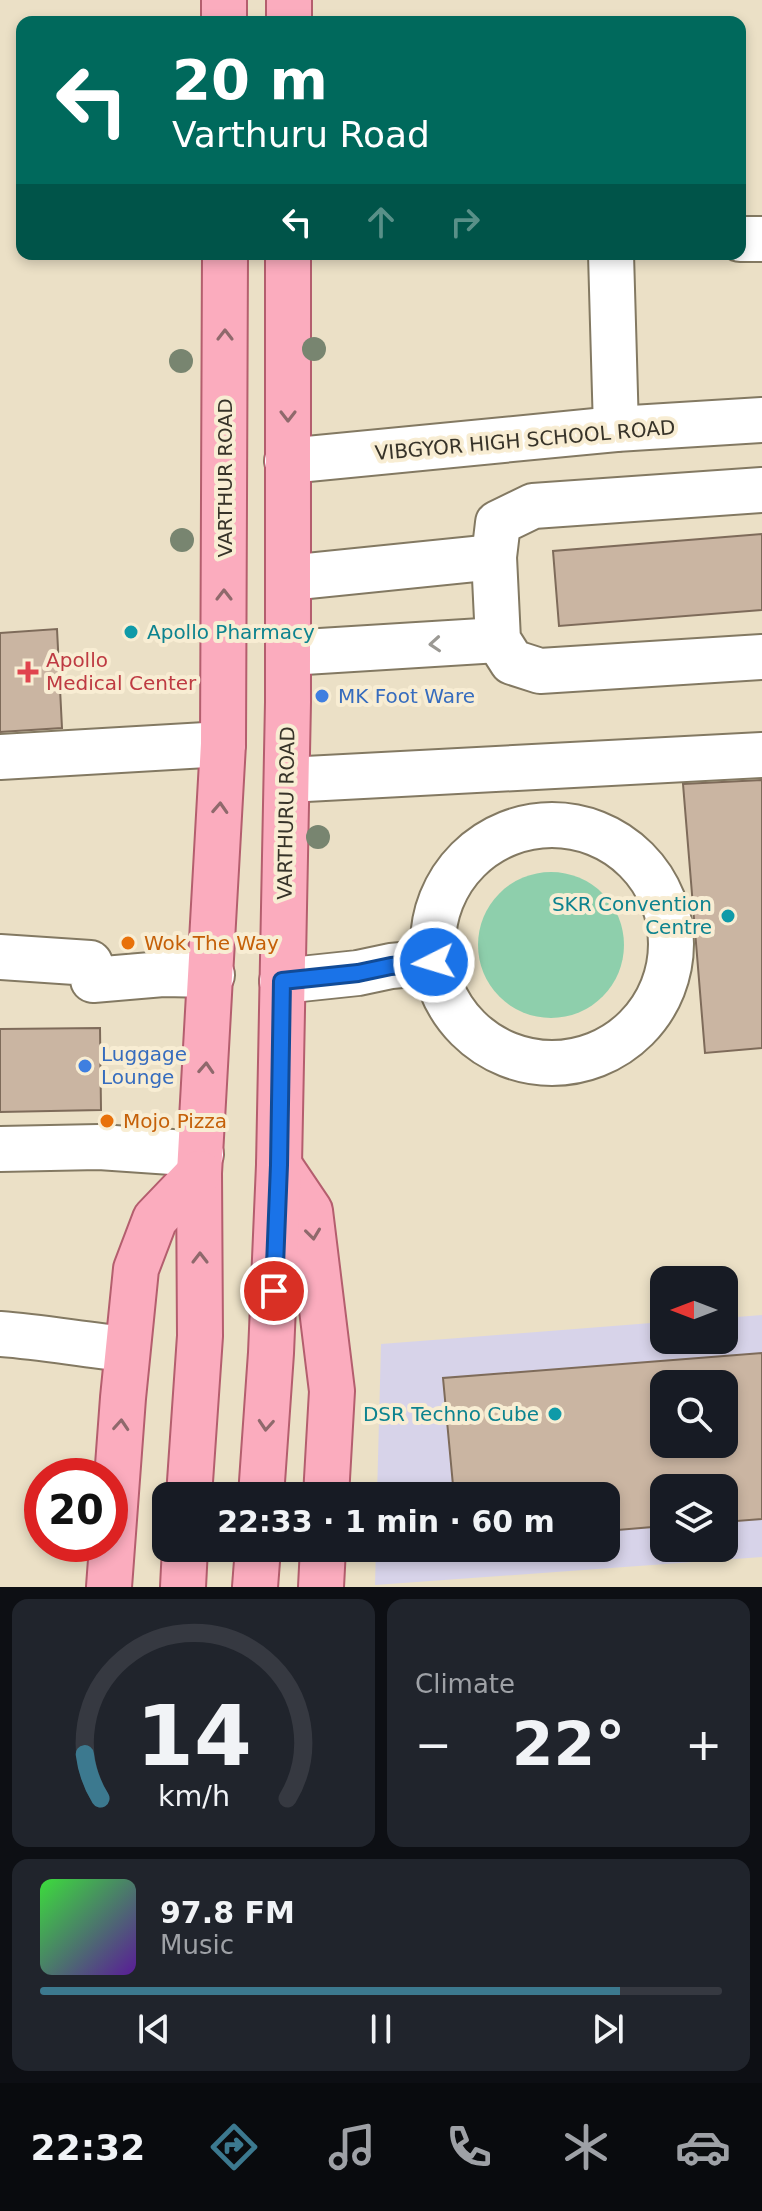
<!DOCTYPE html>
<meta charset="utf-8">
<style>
:root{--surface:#171b24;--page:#20242c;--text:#f1f3f6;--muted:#9ea1a6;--line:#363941;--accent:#3c798f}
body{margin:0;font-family:"DejaVu Sans",sans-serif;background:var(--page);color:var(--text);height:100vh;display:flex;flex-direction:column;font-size:30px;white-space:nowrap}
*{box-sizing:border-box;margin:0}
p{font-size:26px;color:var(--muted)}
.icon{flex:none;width:44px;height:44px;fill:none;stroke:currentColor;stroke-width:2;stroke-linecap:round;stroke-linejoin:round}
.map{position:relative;height:1587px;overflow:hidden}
.drawer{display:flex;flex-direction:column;gap:12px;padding:12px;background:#0d0f14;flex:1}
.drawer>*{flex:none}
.hud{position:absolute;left:16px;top:16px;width:730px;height:244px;border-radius:16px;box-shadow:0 4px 12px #0003;background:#00695c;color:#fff;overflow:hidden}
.needle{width:52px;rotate:270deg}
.tools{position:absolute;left:650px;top:1266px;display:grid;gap:16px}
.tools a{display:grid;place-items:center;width:88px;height:88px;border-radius:16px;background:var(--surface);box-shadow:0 4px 12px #0003;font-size:40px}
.speed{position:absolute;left:24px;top:1458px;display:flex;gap:16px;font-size:40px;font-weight:700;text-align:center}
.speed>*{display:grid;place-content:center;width:104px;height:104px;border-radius:50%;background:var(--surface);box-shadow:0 4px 12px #0003;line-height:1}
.speed .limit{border:12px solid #d22;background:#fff;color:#111}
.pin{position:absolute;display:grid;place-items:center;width:68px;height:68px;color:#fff;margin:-34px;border:4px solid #fff;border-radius:50%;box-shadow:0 2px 8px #0007}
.me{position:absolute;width:88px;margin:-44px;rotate:265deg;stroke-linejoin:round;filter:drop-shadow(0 0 6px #0008)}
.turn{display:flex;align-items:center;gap:28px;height:168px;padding:0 24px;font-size:36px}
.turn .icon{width:104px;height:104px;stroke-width:2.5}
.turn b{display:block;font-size:56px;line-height:68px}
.lanes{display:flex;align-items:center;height:76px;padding:0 24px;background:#0003;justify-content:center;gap:40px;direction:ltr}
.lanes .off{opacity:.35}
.big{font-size:60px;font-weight:800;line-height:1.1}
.drawer .widget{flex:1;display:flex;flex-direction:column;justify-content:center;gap:12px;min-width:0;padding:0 28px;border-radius:16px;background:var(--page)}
.drawer .dial{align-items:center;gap:0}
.dial svg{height:208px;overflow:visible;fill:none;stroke:var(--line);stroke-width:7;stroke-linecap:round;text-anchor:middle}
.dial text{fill:var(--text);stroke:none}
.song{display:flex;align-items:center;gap:24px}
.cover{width:96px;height:96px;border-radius:12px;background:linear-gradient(135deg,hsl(120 70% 55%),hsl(270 70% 35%))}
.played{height:8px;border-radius:4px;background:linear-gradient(90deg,var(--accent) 85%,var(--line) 85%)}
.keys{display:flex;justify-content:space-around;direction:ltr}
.heat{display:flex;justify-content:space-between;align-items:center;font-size:44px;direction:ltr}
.drawer .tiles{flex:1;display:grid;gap:12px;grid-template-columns:1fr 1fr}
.widget:last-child{grid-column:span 2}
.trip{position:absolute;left:152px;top:1482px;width:468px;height:80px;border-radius:16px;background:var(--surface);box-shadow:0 4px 12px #0003;font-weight:800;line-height:80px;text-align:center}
.tabs{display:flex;height:128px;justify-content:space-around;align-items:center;background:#090b0e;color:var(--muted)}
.tabs .icon{width:56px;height:56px}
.tabs .active{color:var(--accent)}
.tabs b{font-size:36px;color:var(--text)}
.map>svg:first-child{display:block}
</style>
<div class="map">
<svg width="762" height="1587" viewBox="0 0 762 1587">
<rect width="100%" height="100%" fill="#ebe0c6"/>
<!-- commercial -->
<path fill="#d7d3e9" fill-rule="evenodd" d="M762,1315V1557L375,1585L376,1548H606V1496H377L381,1344L664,1322V1340H724V1318ZM664,1384H724V1444H664ZM664,1488H724V1548H664Z"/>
<!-- green -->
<circle fill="#8ecfac" cx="551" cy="945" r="73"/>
<!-- building -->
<g fill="#cab5a2" stroke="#7e6b5a" stroke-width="2" fill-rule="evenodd">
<polygon points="762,534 762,610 559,626 553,551"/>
<polygon points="57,629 62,728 0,732 0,633"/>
<polygon points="762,780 762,1048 705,1053 683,784"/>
<polygon points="100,1028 101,1110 0,1112 0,1029"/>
<path d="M762,1353V1519L724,1522V1488H664V1526L606,1531V1496H454L443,1378ZM664,1384H724V1444H664Z"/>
</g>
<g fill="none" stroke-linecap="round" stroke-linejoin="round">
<defs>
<g id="minor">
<polyline points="740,239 762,239"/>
<polyline points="611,254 616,429"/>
<polyline points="287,461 616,429 762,420"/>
<polyline points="762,490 533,506 498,523 494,557 498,640 512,662 540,671 762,657"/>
<polyline points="288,578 494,557"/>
<polyline points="288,653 498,640"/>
<polyline points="0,757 223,744"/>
<polyline points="287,780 762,755"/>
<circle cx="552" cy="944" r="119"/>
<polyline points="0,957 90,963 93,980 163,974 212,975"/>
<polyline points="282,981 358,973 391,966 434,962"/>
<polyline points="0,1149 99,1147 201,1154"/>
<path d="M0,1334C43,1337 84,1345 127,1349"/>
</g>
<g id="major">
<polyline points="224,0 224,22"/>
<polyline points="289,22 289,0"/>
<polyline points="279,1165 310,1211 332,1391 326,1496"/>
<polyline points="189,1496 200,1336 199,1173 223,744 225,254"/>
<polyline points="261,1496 271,1353 279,1165 288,702 288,254"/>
<polyline points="109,1587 123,1398 136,1269 155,1219 199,1173"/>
<polyline points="183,1587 185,1548"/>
<polyline points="255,1587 258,1548"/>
<polyline points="321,1587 323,1548"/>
</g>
</defs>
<!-- minor casing -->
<use href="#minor" stroke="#837962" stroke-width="48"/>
<!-- major casing -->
<use href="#major" stroke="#b45e6e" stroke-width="48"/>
<!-- minor -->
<use href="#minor" stroke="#fff" stroke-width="44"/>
<!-- major -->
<use href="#major" stroke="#fbacbe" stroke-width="44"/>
</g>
<!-- trees -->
<g fill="#788570">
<circle cx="314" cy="349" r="12"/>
<circle cx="181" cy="361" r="12"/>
<circle cx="182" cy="540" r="12"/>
<circle cx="318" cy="837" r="12"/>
</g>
<!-- one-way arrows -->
<defs><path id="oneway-chevron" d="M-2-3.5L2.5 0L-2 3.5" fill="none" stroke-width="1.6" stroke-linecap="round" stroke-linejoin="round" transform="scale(2)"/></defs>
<g stroke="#8f696c">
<use href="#oneway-chevron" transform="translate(225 335) rotate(-90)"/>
<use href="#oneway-chevron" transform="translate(288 416) rotate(90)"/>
<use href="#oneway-chevron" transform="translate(224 595) rotate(-90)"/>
<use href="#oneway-chevron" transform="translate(220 808) rotate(-87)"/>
<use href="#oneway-chevron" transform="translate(206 1068) rotate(-87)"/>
<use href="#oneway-chevron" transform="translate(313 1234) rotate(83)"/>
<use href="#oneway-chevron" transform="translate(200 1258) rotate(-90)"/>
<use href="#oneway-chevron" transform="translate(121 1425) rotate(-86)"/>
<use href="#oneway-chevron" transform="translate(266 1425) rotate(94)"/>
</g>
<use stroke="#9b9994" href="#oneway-chevron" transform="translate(435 644) rotate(176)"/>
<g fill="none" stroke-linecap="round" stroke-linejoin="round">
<defs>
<polyline id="route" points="274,1291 279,1165 282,981 358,973 391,966 434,962"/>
</defs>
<!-- route casing -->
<use href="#route" stroke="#114b97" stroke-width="20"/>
<!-- route -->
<use href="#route" stroke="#1a73e8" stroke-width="14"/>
</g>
<!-- markers -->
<g fill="#0f9aa8" stroke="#f8edd3" stroke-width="3">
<circle cx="131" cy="632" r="8"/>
<circle cx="728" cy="916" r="8"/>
<circle cx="555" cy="1414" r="8"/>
</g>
<path fill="#e0444e" stroke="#f8edd3" stroke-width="3" d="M24 660h8v8h8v8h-8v8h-8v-8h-8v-8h8z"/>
<g fill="#3f7fe0" stroke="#f8edd3" stroke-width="3">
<circle cx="322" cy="696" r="8"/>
<circle cx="85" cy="1066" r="8"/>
</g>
<g fill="#e8710a" stroke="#f8edd3" stroke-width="3">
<circle cx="128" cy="943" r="8"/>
<circle cx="107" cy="1121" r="8"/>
</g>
<g text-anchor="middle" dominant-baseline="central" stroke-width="8" stroke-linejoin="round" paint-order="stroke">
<!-- street labels -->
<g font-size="20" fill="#373329" stroke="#f8edd3">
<text transform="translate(525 440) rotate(-5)">VIBGYOR HIGH SCHOOL ROAD</text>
<text transform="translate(225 478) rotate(-90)">VARTHUR ROAD</text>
<text transform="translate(286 813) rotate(-89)">VARTHURU ROAD</text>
</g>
<!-- culture labels -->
<g font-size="20" fill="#0d838f" stroke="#f8edd3" text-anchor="end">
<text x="147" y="632" text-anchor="start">Apollo Pharmacy</text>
<text x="712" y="904">SKR Convention<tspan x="712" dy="23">Centre</tspan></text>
<text x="539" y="1414">DSR Techno Cube</text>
</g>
<!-- health labels -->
<g font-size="20" fill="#be3a42" stroke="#f8edd3" text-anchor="start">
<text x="46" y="660">Apollo<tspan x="46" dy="23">Medical Center</tspan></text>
</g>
<!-- shop labels -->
<g font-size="20" fill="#366cbe" stroke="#f8edd3" text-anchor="start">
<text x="338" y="696">MK Foot Ware</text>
<text x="101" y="1054">Luggage<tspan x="101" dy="23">Lounge</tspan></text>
</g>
<!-- food labels -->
<g font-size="20" fill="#c56008" stroke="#f8edd3" text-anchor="start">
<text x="144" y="943">Wok The Way</text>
<text x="123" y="1121">Mojo Pizza</text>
</g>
</g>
</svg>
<div class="tools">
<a><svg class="needle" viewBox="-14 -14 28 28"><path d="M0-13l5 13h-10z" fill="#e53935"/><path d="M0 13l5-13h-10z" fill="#9ea1a6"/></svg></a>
<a><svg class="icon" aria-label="search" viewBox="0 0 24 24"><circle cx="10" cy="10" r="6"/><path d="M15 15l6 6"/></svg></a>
<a><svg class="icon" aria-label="layers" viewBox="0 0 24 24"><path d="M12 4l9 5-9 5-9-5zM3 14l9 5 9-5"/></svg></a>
</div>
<div class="speed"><div class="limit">20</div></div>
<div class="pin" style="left:274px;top:1291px;background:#d93025"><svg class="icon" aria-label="arrive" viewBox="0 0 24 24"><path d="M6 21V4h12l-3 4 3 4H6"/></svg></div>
<svg class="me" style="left:434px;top:962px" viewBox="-20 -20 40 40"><circle r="17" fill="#1a73e8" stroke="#fff" stroke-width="3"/><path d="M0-11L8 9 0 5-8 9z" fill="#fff"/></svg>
<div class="trip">22:33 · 1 min · 60 m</div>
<div class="hud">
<div class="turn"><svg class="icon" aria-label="left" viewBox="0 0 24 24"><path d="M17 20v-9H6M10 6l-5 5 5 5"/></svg><div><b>20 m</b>Varthuru Road</div></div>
<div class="lanes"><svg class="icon" aria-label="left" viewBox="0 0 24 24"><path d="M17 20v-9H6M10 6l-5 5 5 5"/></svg><svg class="icon off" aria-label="ahead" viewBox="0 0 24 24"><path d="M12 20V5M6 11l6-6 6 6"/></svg><svg class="icon off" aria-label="right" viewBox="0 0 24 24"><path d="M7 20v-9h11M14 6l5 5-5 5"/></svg></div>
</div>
</div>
<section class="drawer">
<div class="tiles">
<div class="widget dial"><svg viewBox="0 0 100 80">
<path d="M14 69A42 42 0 1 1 86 69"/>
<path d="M14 69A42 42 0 0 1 8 52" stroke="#3c798f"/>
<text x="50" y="56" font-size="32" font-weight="700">14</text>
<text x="50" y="72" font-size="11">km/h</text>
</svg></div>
<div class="widget"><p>Climate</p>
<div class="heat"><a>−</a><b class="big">22°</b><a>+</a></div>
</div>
<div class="widget">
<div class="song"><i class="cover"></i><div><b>97.8 FM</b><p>Music</p></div></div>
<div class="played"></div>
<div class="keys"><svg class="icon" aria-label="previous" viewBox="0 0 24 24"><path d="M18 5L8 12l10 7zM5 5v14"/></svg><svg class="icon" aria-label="pause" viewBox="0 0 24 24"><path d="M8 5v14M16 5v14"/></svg><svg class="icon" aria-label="next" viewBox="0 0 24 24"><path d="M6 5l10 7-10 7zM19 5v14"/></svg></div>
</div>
</div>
</section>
<nav class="tabs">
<b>22:32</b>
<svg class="icon active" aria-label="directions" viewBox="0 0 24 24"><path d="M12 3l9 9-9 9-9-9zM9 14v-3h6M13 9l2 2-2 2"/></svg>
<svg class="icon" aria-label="music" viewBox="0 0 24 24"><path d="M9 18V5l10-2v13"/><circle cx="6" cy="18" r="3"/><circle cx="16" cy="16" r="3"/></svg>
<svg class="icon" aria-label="phone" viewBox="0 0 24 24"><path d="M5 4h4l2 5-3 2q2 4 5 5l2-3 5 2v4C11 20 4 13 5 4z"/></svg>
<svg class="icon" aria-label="climate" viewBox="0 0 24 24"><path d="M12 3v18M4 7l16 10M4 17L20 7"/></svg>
<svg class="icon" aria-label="car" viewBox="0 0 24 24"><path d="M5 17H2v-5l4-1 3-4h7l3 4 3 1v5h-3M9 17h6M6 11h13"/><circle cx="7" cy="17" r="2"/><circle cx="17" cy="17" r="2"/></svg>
</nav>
